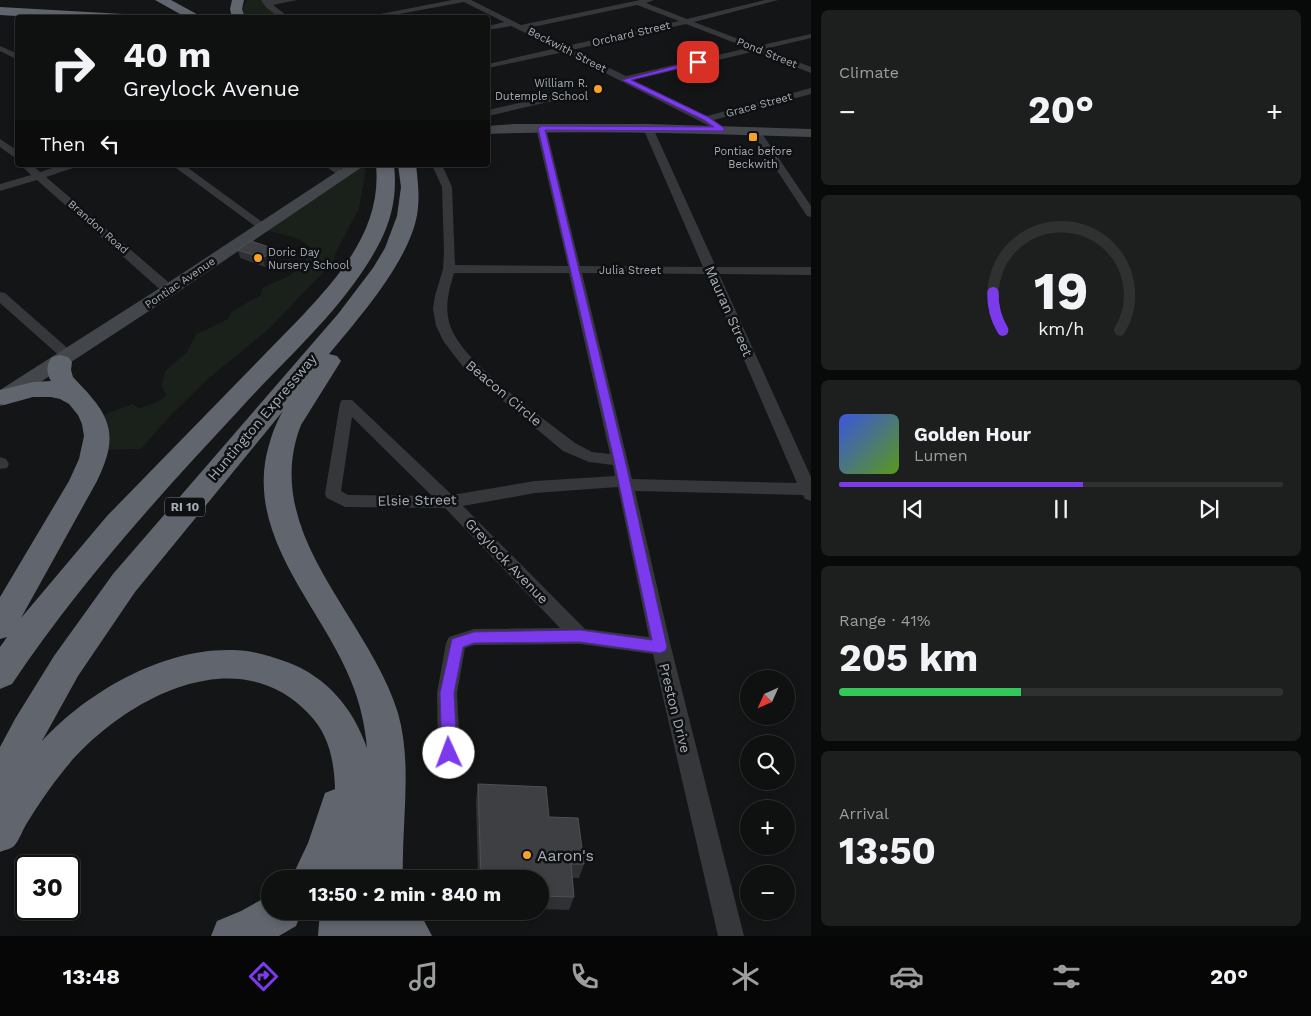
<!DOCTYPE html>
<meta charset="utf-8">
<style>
:root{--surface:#0f1010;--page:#1d1e1e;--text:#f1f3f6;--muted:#9b9d9f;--line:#2f3030;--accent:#7c3aed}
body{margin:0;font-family:"Work Sans",sans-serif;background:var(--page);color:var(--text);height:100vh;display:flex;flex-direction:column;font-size:19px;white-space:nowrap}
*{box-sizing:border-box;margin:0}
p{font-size:16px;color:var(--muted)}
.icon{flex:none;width:28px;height:28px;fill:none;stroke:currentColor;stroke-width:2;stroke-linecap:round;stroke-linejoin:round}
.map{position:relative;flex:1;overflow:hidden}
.drawer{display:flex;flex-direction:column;gap:10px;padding:10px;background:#080909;width:500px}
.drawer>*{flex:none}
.top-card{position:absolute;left:15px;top:15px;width:475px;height:152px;border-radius:5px;box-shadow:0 2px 8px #0003,0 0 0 1px var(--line);background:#0f1010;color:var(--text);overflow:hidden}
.needle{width:32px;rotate:225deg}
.tools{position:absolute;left:740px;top:670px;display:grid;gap:10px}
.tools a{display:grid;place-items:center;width:55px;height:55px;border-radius:50%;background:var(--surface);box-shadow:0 2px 8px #0003,0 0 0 1px var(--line);font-size:25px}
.speed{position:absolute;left:15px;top:855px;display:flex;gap:10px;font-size:25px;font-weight:700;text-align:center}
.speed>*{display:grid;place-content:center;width:65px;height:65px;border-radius:50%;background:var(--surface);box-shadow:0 2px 8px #0003,0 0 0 1px var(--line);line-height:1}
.speed .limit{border:2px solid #111;border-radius:8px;background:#fff;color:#111}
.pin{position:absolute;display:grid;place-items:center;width:42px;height:42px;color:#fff;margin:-21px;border-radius:10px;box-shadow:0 2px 8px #0006}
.me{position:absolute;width:55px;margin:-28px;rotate:358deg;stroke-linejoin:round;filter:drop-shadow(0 0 4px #0008)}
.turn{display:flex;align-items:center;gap:18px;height:105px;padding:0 25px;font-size:22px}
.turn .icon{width:65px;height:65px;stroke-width:2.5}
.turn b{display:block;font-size:35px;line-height:42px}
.then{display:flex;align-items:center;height:48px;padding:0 25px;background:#0003;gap:10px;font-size:19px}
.big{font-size:38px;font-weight:700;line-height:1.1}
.drawer .tile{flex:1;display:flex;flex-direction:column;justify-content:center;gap:8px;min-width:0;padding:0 18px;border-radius:8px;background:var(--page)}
.drawer .dial{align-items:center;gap:0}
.dial svg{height:130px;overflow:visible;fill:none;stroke:var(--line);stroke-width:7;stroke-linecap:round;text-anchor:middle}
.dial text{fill:var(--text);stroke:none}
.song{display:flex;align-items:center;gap:15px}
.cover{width:60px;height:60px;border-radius:8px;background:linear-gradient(135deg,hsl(230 70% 55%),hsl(90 70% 35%))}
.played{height:5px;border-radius:2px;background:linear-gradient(90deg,var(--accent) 55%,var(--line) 55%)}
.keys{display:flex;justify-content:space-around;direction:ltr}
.heat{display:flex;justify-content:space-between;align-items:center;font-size:28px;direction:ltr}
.charge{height:8px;border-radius:4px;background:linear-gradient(90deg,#34c759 41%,var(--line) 0)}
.trip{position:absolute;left:261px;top:870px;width:288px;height:50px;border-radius:25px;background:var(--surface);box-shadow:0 2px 8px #0003,0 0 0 1px var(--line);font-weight:700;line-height:50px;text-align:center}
.dock{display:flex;height:80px;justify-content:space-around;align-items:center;background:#060606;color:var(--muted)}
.dock .icon{width:35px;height:35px}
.dock .active{color:var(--accent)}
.dock b{font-size:22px;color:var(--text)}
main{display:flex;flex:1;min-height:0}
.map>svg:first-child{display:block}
</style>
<main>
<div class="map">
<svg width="811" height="936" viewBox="0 0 811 936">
<rect width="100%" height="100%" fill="#141516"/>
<!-- green -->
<g fill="#1a211b">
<polygon points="247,0 264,0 286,17 241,17 240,13"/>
<path d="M362,165L366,171L359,208L335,254L333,262L270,328L208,379L171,415L141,449L97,450L98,417L132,404L139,408C148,406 160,402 166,395L162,386L165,371L186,353L197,333L204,331L228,319L231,312L261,295L262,288C283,278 305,274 310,247C297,235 278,234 261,229Z"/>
</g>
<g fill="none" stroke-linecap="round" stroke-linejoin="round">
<!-- minor -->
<g fill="#35373b" fill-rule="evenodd">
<path d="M261,0H297L273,5L290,18C279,18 267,11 261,0Z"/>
<path d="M452,0H471L521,25L640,0H654L646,3L687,19L765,0H778L694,22L757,46L811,34V38L765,49L811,67V73L756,51L633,80L707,116L811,88V94L714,120L726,129L721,132L564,52L488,68V64L557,48L511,26L488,30V26L504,22L464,2L378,18H360ZM637,5L679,21L566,46L528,28ZM686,24L748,48L626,76L572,50Z"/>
<polygon points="0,46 18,54 18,60 0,51"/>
<polygon points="567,92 572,95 570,97 488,116 488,110"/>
<path d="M541,125L546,128L580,266L703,267L643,128L648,125L653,128L716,267H811V275L719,274L811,477V501L805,499L803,495L635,491L671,647L744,936H718L653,654L580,644L474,645L465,648L457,693L460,753L457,760L449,763L441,760L438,753L437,693L446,643L449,637L474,629L560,628L445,508L345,507L327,498L325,494L340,403L342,400H352L452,495L535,481L615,476L613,465L589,462L563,451L464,368L444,342L436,326L433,309L435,296L443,269L444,252L442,187L432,165H442L452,187L455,265L568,266L536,128ZM454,273H569L610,454L592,452L575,443C543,418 461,362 450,325C444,307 449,290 454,273ZM582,273L707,274L797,483L632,479ZM352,417L432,496L348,495L341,491ZM618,487L649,637L585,629L463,506L535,493Z"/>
<polygon points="756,128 759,129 811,206 811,217 807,216 751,131"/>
<polygon points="0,139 18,151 18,160 0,147"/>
<polygon points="21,165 32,165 40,172 61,165 77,165 76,167 46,177 174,287 175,290 174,293 164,293 37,180 0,191 0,184 31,175"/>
<polygon points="172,165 184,165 269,227 263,230 259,229"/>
<polygon points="324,165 336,165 347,173 346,175 338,175"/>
<polygon points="0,292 5,293 73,353 75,356 73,359 63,359 0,303"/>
<polygon points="0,457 6,459 9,464 7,468 0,469"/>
</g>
<!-- secondary -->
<g fill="#43464b" fill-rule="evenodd">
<path d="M514,124H648L811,129V137C703,134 595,130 488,134V126Z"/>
<polygon points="347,165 365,165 175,294 7,404 0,406 0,390 163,286"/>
</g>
<!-- motorway -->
<g fill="#61656d" fill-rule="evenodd">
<polygon points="155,0 171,0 204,18 187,18"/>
<polygon points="232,0 244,0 242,9 245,18 232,18 230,9"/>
<polygon points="0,7 123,14 129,18 48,18 0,15"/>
<path d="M376,165H394C397,192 393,217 380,242C347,306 288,356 240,409C158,497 79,584 12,684L0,689V647L7,637L0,639V597L69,481L79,459L84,436L82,424L78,415L69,404L60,399L51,397H33L4,405L0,404V390L33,382L51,381C46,372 46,365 52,357L60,355L68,357L72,362L71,370L73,377C79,384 86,390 92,398C117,427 112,449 97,481L21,618L107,516L302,316C342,273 382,227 376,165Z"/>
<path d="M398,165H416C418,182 420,198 417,215C409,261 359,318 329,354L337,356L341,361L301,425C259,533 369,617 398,713C413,766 401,824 403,879H291L308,843L325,793L335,789C334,760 329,734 308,713C234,636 118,703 64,770C50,787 38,805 27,823C23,829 19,841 14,846C11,849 4,850 0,852V747L15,719L54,656L113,574L338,314L373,268L385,248L397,216L401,187ZM283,411C274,426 270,440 266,457C250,542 322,608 351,681C360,703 365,725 367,748C353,708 327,677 287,662C269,656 252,650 232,650C163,648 87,692 42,741L78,676L135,592Z"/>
<polygon points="270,895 270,911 302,911 296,926 279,936 211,936 217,921 241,911"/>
<polygon points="320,911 419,911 432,936 318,936"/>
</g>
</g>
<!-- wall -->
<g fill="#303134">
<polygon points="238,250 276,258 265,267 240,258"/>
<polygon points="478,784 584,864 579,878 572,878 574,897 569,910 540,909 540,879 478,879 476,800"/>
</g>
<!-- shaded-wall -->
<polygon fill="#1f2022" points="275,249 276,258 265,267 263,258"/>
<!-- building -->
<g fill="#3d3f42" stroke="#4d5054">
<polygon points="251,241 275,249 263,258 238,250"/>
<polygon points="478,784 546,787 549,817 578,818 584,864 571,864 574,897 540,896 540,879 481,879"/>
</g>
<!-- route -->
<polygon fill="#7c3aed" stroke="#51269a" points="698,60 700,63 631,80 708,117 724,128 724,131 545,130 625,460 667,647 665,651 660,653 580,642 474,643 463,647 454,693 457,753 455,758 449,760 444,758 442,753 440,693 452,639 474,632 580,630 652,640 614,460 538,128 542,126 714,127 704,120 622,80"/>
<!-- markers -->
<g fill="#f7a02b" stroke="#0f1011" stroke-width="2">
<circle cx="598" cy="89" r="5"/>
<rect x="748" y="132" width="10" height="10" rx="2.5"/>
<circle cx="258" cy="258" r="5"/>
<circle cx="527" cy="855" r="5"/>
</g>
<g text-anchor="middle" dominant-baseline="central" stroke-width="5" stroke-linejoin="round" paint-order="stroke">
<!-- far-street labels -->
<g font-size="11" fill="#a6adb7" stroke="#0f1011">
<text transform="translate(631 34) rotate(-13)">Orchard Street</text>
<text transform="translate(567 50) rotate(27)">Beckwith Street</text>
<text transform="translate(767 53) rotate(22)">Pond Street</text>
<text transform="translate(759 105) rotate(-15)">Grace Street</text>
<text transform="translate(98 227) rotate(41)">Brandon Road</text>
<text x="630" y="270">Julia Street</text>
<text transform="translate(180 283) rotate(-34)">Pontiac Avenue</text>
</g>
<!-- far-poi labels -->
<g font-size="11" fill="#a6adb7" stroke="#0f1011" text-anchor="end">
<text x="588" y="83">William R.<tspan x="588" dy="13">Dutemple School</tspan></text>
<text x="753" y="151" text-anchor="middle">Pontiac before<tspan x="753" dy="13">Beckwith</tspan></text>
<text x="268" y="252" text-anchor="start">Doric Day<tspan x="268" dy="13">Nursery School</tspan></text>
</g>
<!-- shield labels -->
<rect fill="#0f1011" stroke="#797e85" stroke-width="1" x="165" y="497.5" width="40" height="19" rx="4"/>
<g font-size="12" font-weight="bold" fill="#a6adb7">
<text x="185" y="507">RI 10</text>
</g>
<!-- street labels -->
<g font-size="14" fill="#a6adb7" stroke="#0f1011">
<text transform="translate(729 311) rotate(66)">Mauran Street</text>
<text transform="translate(504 393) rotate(40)">Beacon Circle</text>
<text transform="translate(262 417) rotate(-50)">Huntington Expressway</text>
<text transform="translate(417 500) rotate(-1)">Elsie Street</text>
<text transform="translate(507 561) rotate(46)">Greylock Avenue</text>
<text transform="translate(675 708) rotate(76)">Preston Drive</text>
</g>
<!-- near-poi labels -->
<g font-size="16" fill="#a6adb7" stroke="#0f1011" text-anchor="start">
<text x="537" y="855">Aaron's</text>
</g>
</g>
</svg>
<div class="tools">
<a><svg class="needle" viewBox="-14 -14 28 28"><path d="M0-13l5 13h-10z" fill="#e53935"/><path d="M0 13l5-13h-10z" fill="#9b9d9f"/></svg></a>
<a><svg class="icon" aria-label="search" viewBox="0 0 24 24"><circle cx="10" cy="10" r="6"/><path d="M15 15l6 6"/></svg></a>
<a>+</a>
<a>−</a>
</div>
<div class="speed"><div class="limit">30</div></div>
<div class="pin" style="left:698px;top:62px;background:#d93025"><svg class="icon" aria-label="arrive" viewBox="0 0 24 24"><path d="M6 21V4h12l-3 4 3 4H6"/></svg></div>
<svg class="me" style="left:449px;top:753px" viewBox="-20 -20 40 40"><circle r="19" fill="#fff"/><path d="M0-13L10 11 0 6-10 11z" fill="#7c3aed"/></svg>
<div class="trip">13:50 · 2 min · 840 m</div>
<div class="top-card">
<div class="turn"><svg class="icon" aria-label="right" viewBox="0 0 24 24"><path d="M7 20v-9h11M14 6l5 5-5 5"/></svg><div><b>40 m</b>Greylock Avenue</div></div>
<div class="then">Then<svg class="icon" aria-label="left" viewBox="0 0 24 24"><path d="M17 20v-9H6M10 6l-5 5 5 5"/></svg></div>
</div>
</div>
<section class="drawer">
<div class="tile"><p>Climate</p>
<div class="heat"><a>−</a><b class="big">20°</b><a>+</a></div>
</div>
<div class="tile dial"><svg viewBox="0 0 100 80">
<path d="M14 69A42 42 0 1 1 86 69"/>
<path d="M14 69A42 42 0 0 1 8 46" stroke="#7c3aed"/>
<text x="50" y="56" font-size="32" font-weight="700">19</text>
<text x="50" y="72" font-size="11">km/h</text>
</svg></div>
<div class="tile">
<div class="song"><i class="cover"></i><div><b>Golden Hour</b><p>Lumen</p></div></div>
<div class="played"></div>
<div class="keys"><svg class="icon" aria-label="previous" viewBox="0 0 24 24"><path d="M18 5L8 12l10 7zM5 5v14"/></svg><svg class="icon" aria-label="pause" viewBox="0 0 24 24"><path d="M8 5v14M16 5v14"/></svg><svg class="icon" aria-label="next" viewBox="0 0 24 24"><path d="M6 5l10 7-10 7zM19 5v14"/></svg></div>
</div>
<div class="tile"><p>Range · 41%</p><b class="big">205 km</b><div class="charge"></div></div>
<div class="tile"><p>Arrival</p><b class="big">13:50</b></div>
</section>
</main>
<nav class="dock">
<b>13:48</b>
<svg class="icon active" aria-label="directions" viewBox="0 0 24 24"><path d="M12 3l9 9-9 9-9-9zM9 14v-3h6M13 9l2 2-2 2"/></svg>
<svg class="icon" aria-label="music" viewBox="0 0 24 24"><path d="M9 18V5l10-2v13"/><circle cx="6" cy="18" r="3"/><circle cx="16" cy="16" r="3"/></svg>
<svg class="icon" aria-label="phone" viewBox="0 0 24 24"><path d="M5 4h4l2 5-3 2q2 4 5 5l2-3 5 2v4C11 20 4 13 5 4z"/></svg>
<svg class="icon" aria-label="climate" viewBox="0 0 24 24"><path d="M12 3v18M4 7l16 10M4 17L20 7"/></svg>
<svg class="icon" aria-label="car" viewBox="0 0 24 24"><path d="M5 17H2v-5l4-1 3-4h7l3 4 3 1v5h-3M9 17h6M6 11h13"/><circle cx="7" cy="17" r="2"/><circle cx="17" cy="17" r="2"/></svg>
<svg class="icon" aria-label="filters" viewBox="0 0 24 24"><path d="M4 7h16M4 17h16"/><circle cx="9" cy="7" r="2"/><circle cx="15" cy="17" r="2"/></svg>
<b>20°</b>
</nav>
